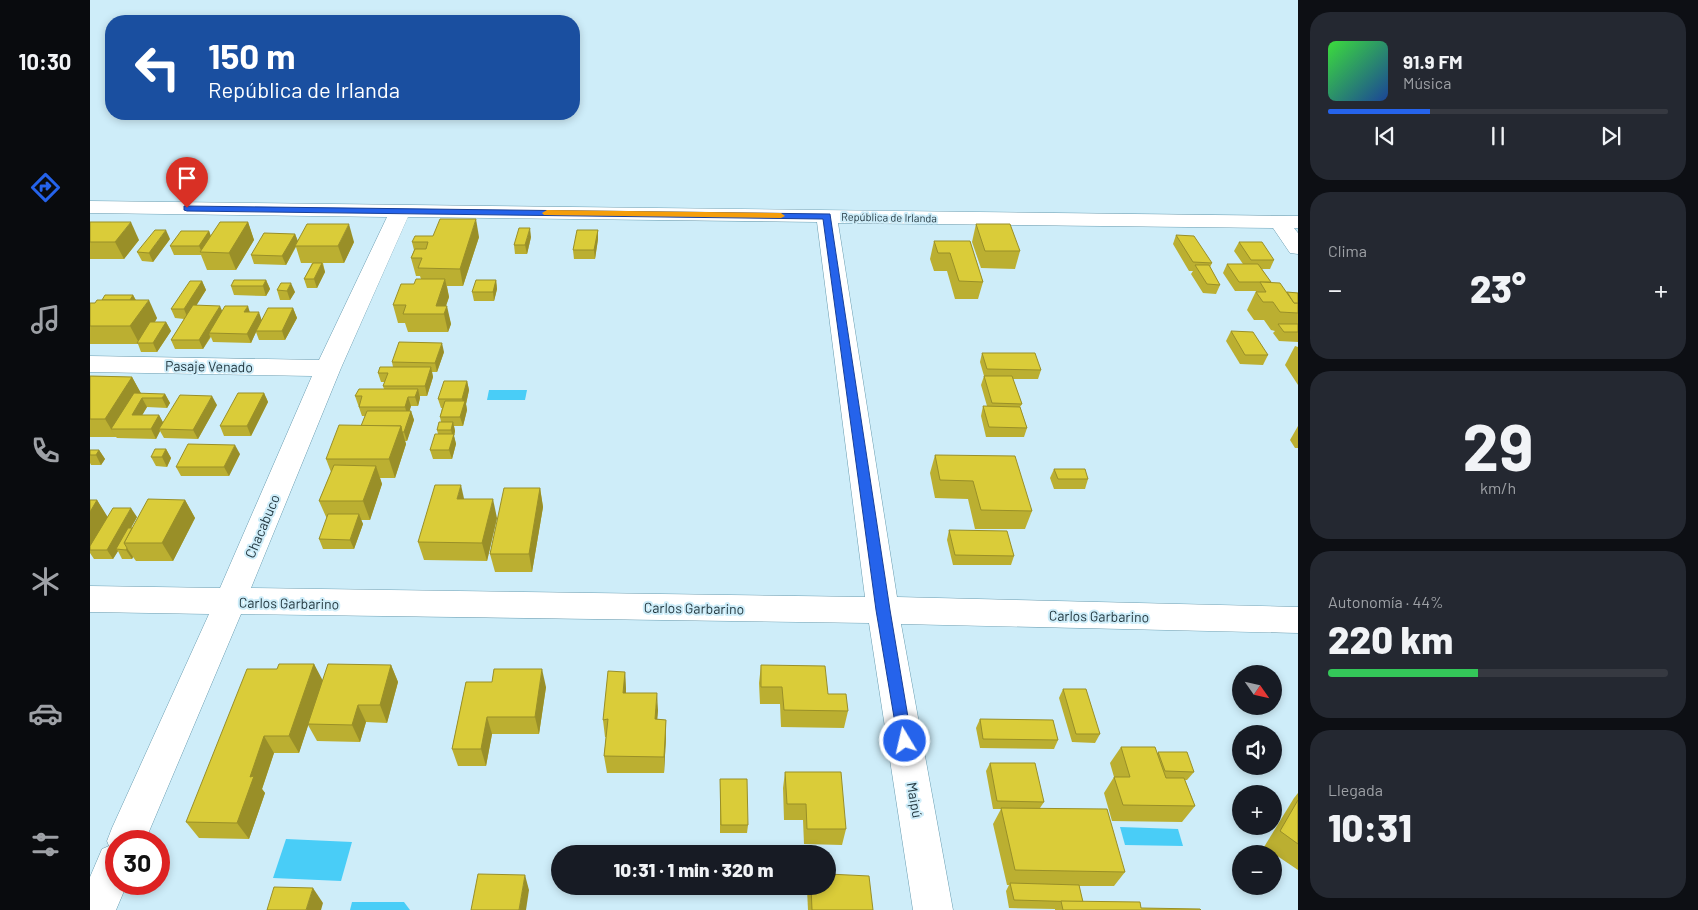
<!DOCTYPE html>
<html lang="es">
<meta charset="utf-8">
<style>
:root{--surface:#171b24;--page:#242831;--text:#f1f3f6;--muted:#9ea1a6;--line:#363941;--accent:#2563eb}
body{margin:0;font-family:Barlow,sans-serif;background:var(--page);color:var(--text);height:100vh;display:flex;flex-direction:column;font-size:19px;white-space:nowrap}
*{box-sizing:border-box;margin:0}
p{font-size:16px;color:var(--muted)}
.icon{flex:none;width:28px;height:28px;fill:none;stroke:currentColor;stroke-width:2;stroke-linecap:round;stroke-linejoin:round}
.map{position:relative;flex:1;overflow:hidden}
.drawer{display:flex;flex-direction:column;gap:12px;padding:12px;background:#0d0f14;width:400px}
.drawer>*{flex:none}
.hud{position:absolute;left:15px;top:15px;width:475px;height:105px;border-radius:20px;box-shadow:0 2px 8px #0003;background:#1a4fa0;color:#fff;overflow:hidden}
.needle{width:32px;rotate:124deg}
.fabs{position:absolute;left:1142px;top:665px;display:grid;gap:10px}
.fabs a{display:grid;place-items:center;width:50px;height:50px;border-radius:50%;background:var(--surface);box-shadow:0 2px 8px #0003;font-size:25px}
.speed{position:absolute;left:15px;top:830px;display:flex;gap:10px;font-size:25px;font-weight:700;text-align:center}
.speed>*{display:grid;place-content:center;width:65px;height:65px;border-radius:50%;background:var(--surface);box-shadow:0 2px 8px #0003;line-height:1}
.speed .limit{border:8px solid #d22;background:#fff;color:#111}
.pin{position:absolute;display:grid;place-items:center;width:42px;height:42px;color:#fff;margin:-51px -21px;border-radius:50% 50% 50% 0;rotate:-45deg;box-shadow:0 0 5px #0007}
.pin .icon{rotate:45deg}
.me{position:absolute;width:55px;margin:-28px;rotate:351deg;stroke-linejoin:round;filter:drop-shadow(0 0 4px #0008)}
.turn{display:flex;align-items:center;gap:18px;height:105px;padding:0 20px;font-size:22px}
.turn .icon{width:65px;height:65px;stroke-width:2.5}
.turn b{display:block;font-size:35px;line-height:42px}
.big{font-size:38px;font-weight:800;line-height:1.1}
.drawer .card{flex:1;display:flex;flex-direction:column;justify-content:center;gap:8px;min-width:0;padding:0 18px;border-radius:20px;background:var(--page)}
.drawer .dial{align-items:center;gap:0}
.dial b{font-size:65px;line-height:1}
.song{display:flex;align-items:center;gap:15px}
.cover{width:60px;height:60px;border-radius:8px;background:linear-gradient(135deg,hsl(120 70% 55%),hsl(220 70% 35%))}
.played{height:5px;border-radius:2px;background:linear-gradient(90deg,var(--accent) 30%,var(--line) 30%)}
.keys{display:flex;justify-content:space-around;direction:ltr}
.heat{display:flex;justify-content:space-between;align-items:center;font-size:28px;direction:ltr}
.charge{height:8px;border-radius:4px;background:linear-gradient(90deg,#34c759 44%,var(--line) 0)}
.trip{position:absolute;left:461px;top:845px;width:285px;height:50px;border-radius:25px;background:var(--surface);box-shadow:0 2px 8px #0003;font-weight:800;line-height:50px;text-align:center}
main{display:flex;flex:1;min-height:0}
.tab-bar{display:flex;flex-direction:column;width:90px;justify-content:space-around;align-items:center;background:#090b0e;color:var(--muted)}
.tab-bar .icon{width:35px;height:35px}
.tab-bar .active{color:var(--accent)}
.tab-bar b{font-size:22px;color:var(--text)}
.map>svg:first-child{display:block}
</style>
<main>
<nav class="tab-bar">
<b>10:30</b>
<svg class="icon active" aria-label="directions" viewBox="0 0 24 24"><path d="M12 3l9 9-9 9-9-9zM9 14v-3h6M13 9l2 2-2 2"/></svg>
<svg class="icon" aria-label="music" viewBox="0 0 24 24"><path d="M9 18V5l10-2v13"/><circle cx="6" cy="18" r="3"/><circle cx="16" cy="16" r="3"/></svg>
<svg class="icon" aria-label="phone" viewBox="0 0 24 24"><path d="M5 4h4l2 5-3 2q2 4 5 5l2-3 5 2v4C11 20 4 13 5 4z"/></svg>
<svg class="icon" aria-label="climate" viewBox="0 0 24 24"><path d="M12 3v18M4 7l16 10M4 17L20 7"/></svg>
<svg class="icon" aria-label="car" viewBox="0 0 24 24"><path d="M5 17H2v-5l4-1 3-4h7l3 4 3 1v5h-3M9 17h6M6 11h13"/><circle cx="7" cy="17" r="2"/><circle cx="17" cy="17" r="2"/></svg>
<svg class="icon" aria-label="filters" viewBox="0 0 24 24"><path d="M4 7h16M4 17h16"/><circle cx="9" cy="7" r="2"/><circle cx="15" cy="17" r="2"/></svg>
</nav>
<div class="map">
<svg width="1208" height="910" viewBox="0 0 1208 910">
<rect width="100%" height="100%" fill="#ceedf9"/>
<!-- water -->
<g fill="#49cdf7">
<polygon points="399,390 437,390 435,400 397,400"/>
<polygon points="1030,827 1088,829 1093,846 1035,845"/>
<polygon points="196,839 262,842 251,881 183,878"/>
<polygon points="262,902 314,902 320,910 260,910"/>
</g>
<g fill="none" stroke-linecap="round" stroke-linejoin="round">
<defs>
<path id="minor" d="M0,201L1208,216V228H1204L1208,233V254L1200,253L1183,228L748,223L807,597L1208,607V633L811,624L863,910H823L779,623L151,614L55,841H26V884H37L26,910H0V877L12,849L19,846L17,841L22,828L119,614L0,612V586L130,588L222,376L0,372V356L229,360L297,217L0,213ZM318,217L727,222L775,597L161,588L251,368Z"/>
</defs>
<!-- minor casing -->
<use href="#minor" stroke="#699cb0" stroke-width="1"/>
<!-- minor -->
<use href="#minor" fill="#fff" fill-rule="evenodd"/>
</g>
<!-- wall -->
<g fill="#bbaf31">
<polygon points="0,222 49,240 34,259 0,259"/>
<polygon points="158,222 164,240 146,270 117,270 111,255 84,255 80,246 119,231 121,236"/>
<polygon points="886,224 930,251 925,269 891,268 882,242"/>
<polygon points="508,230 508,239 505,259 484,259 483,250"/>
<polygon points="205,234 208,241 264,242 254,263 233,263 235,272 227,288 217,288 214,279 222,263 211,263 206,247 196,265 164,264 161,255"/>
<polygon points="1086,235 1122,263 1120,267 1130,285 1126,294 1113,293 1101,274 1103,271 1099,271 1083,244"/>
<polygon points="389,237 373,286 357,286 359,297 356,306 361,324 358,332 318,332 315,323 308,323 303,305 324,284 331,279 330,276 326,276 321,258 324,250 322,242"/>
<polygon points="441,237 437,254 425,254 424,245"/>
<polygon points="80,239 63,262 52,261 47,252"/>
<polygon points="844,241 880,241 893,282 888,299 865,299 857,271 844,271 840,259"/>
<polygon points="1149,242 1184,260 1180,269 1172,269 1181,283 1197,292 1208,293 1208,342 1189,341 1183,333 1185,331 1181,330 1174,320 1164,320 1157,310 1166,291 1145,291 1133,273 1137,264 1153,264 1144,251"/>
<polygon points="176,280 180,289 176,296 144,295 141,286"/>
<polygon points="406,280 407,289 404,301 384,301 382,292"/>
<polygon points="112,281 116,290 106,305 132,311 160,312 172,320 203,308 207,318 195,340 169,340 166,332 161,343 123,342 121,337 113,349 85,349 81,340 94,319 85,318 81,309"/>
<polygon points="191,283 205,292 200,300 190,300 187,290"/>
<polygon points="43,295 46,300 67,318 65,322 76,322 81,331 67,352 51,352 48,344 0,344 0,303 5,303 12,300"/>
<polygon points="1141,331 1178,355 1173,365 1150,364 1136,341"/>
<polygon points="1205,346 1208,347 1208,385 1195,365"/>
<polygon points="354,352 347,372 342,372 343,377 337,396 330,396 330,398 328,406 321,406 319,411 321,411 324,420 317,441 315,441 316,444 305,478 290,478 292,484 280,520 271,520 273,524 264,549 233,549 229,539 237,519 229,501 241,472 236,459 271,426 275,416 272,416 265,396 294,389 293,386 295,382 291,382 288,373 303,367 302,362"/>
<polygon points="892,353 951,370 948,379 923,379 932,404 930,407 937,428 934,437 896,437 891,416 893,406 897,406 891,385 894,376 890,362"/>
<polygon points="0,376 42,377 51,394 75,394 80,403 77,408 57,407 52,415 69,415 73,423 127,405 108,439 74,438 70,431 66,439 27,438 26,437 0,437"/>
<polygon points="377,381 379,390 376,404 377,410 373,426 364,426 365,431 364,436 366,444 362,459 343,459 340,450 348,434 347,430 351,422 350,417 352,408 351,408 348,399"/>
<polygon points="174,393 178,402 161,436 134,436 130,426"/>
<polygon points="1208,426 1208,448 1205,448 1200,440"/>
<polygon points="76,449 81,458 77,467 66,466 61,457"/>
<polygon points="0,450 9,450 15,459 11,465 1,465 0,463"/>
<polygon points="150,454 139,476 91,476 86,467"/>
<polygon points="845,455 942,511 935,529 885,529 878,499 845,498 840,473"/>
<polygon points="964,469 998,479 995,489 964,489 960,478"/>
<polygon points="450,488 453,507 442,572 405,572 400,554"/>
<polygon points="374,499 407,518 397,561 334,560 328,542"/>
<polygon points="0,500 7,500 17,517 47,517 41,528 95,500 105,518 83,561 46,561 43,557 42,559 32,559 28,551 23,559 4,559 0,553"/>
<polygon points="859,530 924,556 921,565 863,565 857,540"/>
<polygon points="224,664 232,681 301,665 308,682 297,723 276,722 270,742 227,741 218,725 209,753 184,753 172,789 175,793 159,839 109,838 96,822 187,669"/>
<polygon points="671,665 738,694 758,711 754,728 691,727 690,704 670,704 669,683"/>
<polygon points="535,672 536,693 568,710 567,719 576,720 576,737 574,773 517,773 514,756 516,737 515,737 513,720"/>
<polygon points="376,682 456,687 449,734 402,734 396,766 368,766 362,749"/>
<polygon points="973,689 1010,734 1005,743 982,742 969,698"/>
<polygon points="890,719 968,740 964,749 890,748 886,728"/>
<polygon points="1031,747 1068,753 1068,752 1104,772 1097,780 1095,780 1105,806 1092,822 1022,821 1014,793 1024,777 1020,763"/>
<polygon points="900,763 954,802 950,808 1035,872 1024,886 989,886 993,902 1051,908 1111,910 965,910 965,909 919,908 916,891 919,885 917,885 903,824 911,809 903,809 896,771"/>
<polygon points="695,772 756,829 752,845 714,844 713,820 694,820 693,788"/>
<polygon points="630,779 658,825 657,833 630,833"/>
<polygon points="1208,793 1208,870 1174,847 1204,798"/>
<polygon points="717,886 738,886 783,910 718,910 717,889"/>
</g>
<!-- shaded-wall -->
<g fill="#998f28">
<polygon points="386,219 389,237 373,286 370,269"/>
<polygon points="41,222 49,240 34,259 25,242"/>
<polygon points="158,222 164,240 146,270 139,253"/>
<polygon points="259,224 264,242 254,263 248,246"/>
<polygon points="440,228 441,237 437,254 435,245"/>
<polygon points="76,230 80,239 63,262 59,253"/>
<polygon points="508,230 508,239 505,259 504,250"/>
<polygon points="119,231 122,240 112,252 109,246"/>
<polygon points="205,234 208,242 196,265 192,256"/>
<polygon points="232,263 235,272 227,288 224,279"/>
<polygon points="355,279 359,297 353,314 346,306"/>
<polygon points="176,280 180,289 176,296 173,286"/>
<polygon points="406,280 407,289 404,301 403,292"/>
<polygon points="112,281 116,290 98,319 94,309"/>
<polygon points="201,283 205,292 200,300 197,291"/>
<polygon points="43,295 48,305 37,305"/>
<polygon points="59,300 67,318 51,343 49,343 40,326"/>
<polygon points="130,306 134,315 119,333 120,337 113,349 109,340"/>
<polygon points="158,306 161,316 154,312"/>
<polygon points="357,306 361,324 358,332 354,314"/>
<polygon points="203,308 207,318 195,340 192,331"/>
<polygon points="169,312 172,321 166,331 166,332 161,343 157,334"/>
<polygon points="76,322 81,331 67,352 63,343"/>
<polygon points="352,343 354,352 347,372 345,363"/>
<polygon points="341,367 343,377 337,396 335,386"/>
<polygon points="42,377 52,395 21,429 26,437 15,419"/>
<polygon points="377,381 379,390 376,404 377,410 373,426 370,417 374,405 372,399"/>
<polygon points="328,389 330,398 328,406 325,397"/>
<polygon points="174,393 178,402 161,436 157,426"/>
<polygon points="75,394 80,403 77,408 72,398"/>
<polygon points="122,396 127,405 108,439 103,430"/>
<polygon points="318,397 321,406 318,417 315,407"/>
<polygon points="52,398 57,407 47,424 42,415"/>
<polygon points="321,411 324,420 317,441 314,432"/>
<polygon points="69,415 74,424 69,429 70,431 66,439 61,429"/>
<polygon points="363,422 365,431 364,436 366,444 362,459 359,450 363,438 361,430"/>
<polygon points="311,426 316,444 305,478 299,459"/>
<polygon points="145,445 150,454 139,476 134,467"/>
<polygon points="76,449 81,458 77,467 72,457"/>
<polygon points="9,450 15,459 11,465 6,455"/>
<polygon points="286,466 292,484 280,520 273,501"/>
<polygon points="371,485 375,503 367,499"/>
<polygon points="450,488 453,507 442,572 439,554"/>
<polygon points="403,499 407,518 397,561 392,543"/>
<polygon points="7,500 19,519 0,550 0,512"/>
<polygon points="95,500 105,518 83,561 72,543"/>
<polygon points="41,508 47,517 29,549 26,549 28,551 23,559 17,550"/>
<polygon points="269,514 273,524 264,549 260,540"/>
<polygon points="37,548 43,557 42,559 36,550"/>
<polygon points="224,664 233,681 209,753 199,736"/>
<polygon points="301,665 308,682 297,723 290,705"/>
<polygon points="452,669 456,687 449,734 445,717"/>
<polygon points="535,672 536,689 535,710 533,693"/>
<polygon points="567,693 568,710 566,736 565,719"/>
<polygon points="268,705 276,722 270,742 262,725"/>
<polygon points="397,717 402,734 396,766 391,749"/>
<polygon points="576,720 576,737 574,773 574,757"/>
<polygon points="174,736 184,753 172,789 175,793 159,839 147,823 160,777"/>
<polygon points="435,875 439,890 436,910 429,910"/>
<polygon points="223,888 233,903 231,910 216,910"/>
</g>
<!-- building -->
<g fill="#dacc39" stroke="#998f28">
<polygon points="350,219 386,219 370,269 328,268 332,258 321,258 325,249 336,249 338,242 322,242 325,236 343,236"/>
<polygon points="0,222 41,222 25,242 0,242"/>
<polygon points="130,222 158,222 139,253 110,252"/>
<polygon points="217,224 259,224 248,246 205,246"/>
<polygon points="886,224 920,224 930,251 895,251"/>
<polygon points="429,228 440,228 435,245 424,245"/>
<polygon points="65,230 76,230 59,253 47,252"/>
<polygon points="487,230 508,230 504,250 483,250"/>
<polygon points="91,231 119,231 109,246 80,246"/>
<polygon points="174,233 205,234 192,256 161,255"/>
<polygon points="1086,235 1104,236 1122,263 1103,262"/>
<polygon points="844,241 880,241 893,282 869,281 860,253 848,253"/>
<polygon points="1149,242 1172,242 1184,260 1161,260"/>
<polygon points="223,263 232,263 224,279 214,279"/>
<polygon points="1137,264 1168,264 1181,282 1149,282"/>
<polygon points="1105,265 1119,265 1130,285 1117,284"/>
<polygon points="326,279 355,279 346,306 357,306 354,314 313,314 316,305 303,305 311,284 324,284"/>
<polygon points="144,280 176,280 173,286 141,286"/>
<polygon points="386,280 406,280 403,292 382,292"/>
<polygon points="100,281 112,281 94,309 81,309"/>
<polygon points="1170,282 1190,283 1204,303 1208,303 1208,313 1190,312 1183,302 1173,302 1166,292 1176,292"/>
<polygon points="191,283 201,283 197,291 187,290"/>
<polygon points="1197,292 1208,293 1208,303 1204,303"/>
<polygon points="15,295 43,295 40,300 12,300"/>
<polygon points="7,300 59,300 40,326 0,326 0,303 5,303"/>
<polygon points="103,305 130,306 109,340 81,340"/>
<polygon points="135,306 158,306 154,312 169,312 157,334 119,333"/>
<polygon points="178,308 203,308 192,331 166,331"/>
<polygon points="60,322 76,322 63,343 47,343"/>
<polygon points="1188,324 1208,324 1208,332 1194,332"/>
<polygon points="1141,331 1163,332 1178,355 1155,355"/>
<polygon points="309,342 352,343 345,363 302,362"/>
<polygon points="892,353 945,353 951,370 897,369"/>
<polygon points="290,367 341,367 335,386 293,386 298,373 288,373"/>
<polygon points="0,376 42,377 15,419 0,419"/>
<polygon points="894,376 922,376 932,404 902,403"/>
<polygon points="354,381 377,381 372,399 348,399"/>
<polygon points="269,389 328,389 325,397 318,397 315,407 269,407 272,396 265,396"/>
<polygon points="44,393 75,394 72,398 52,398 42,415 69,415 61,429 21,429"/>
<polygon points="148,393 174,393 157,426 130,426"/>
<polygon points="90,395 122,396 103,430 69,429"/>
<polygon points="355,401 375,401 370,417 350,417"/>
<polygon points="893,406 930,407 937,428 899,427"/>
<polygon points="277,411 321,411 314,432 312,432 311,426 271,426"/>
<polygon points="349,422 363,422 361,430 347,430"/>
<polygon points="249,425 311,426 299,459 236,459"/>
<polygon points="345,434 364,434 359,450 340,450"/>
<polygon points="98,444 145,445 134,467 86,467"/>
<polygon points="65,449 76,449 72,457 61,457"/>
<polygon points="0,450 9,450 6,455 0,455"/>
<polygon points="845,455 925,456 942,511 891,510 883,481 850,480"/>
<polygon points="244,465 286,466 273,501 229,501"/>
<polygon points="964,469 995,469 998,479 968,479"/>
<polygon points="345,485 371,485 367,499 403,499 392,543 328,542"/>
<polygon points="414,488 450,488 439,554 400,554"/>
<polygon points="58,499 95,500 72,543 34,543"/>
<polygon points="0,500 7,500 0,512"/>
<polygon points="23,508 41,508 17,550 0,550 0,546"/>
<polygon points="238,514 269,514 260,540 229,539"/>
<polygon points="38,528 42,528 34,543 37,548 36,550 26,549"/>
<polygon points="859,530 917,531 924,556 865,555"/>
<polygon points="189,664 224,664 199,736 174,736 160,777 164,776 147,823 96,822 157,669 187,669"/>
<polygon points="238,664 301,665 290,705 268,705 262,725 218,724"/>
<polygon points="671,665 735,666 738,694 756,694 758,711 694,710 692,687 671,687"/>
<polygon points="404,669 452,669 445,717 397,717 391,749 362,749 376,682 402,682"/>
<polygon points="518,671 535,672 533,693 567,693 565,719 576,720 574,757 514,756 518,719 513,720"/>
<polygon points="973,689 996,689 1010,734 986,734"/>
<polygon points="890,719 963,720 968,740 893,739"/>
<polygon points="1031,747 1065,747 1076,778 1094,778 1105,806 1033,805 1024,777 1040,777"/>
<polygon points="1068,752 1097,752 1104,772 1075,771"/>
<polygon points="900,763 945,763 954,802 907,801"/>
<polygon points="695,772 751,772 756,829 717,829 716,804 697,804"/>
<polygon points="630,779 657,779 658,825 631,825"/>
<polygon points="1208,800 1208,844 1190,831"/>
<polygon points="911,808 1017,809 1035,872 925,870"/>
<polygon points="388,874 435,875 429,910 381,910"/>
<polygon points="738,874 779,876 783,910 722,910 721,886 738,886"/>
<polygon points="920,883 989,885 993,902 924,900"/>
<polygon points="184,887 223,888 216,910 177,910"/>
<polygon points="971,901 1050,902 1051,908 1110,909 1111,910 973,910"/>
</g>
<!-- route -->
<polygon fill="#2563eb" stroke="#184099" points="94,206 740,214 800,610 822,741 820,746 815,748 810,746 808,741 786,610 733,219 97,211 94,210"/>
<!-- slow -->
<polygon fill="#f59e0b" points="457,210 691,213 695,216 691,218 454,215 452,213"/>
<g text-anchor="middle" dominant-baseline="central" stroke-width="4" stroke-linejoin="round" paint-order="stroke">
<!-- far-street labels -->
<g font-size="11" fill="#243941" stroke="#ceedf9">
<text transform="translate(799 217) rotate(1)">República de Irlanda</text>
</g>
<!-- street labels -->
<g font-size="14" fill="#243941" stroke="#ceedf9">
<text transform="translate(119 366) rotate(1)">Pasaje Venado</text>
<text transform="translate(172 526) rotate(-67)">Chacabuco</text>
<text transform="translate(199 603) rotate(1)">Carlos Garbarino</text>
<text transform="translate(604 608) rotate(1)">Carlos Garbarino</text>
<text transform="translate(1009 616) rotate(1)">Carlos Garbarino</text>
<text transform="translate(825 800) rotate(80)">Maipú</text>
</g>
</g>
</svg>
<div class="fabs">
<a><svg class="needle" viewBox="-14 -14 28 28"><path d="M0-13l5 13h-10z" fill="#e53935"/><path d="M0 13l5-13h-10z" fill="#9ea1a6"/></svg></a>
<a><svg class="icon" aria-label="sound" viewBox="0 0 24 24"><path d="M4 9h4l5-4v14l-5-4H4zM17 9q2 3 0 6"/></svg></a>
<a>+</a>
<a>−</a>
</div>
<div class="speed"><div class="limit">30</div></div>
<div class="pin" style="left:97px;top:208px;background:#d93025"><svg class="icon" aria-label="arrive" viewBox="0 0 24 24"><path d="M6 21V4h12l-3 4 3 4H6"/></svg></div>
<svg class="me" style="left:815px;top:741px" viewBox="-20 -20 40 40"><circle r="17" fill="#2563eb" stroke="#fff" stroke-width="3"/><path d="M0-11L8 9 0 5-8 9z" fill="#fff"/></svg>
<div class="trip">10:31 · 1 min · 320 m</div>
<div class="hud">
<div class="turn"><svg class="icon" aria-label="left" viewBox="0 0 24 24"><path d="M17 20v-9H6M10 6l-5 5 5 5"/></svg><div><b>150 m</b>República de Irlanda</div></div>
</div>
</div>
<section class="drawer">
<div class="card">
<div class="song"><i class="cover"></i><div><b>91.9 FM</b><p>Música</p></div></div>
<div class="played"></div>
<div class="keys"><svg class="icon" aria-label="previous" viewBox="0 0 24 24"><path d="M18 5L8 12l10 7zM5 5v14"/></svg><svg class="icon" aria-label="pause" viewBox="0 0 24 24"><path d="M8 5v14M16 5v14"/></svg><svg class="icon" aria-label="next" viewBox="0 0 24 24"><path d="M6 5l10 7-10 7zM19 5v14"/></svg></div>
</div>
<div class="card"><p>Clima</p>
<div class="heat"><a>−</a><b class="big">23°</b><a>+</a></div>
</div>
<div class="card dial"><b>29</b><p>km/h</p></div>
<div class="card"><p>Autonomía · 44%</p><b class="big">220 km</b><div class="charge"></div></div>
<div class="card"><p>Llegada</p><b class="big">10:31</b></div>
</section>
</main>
